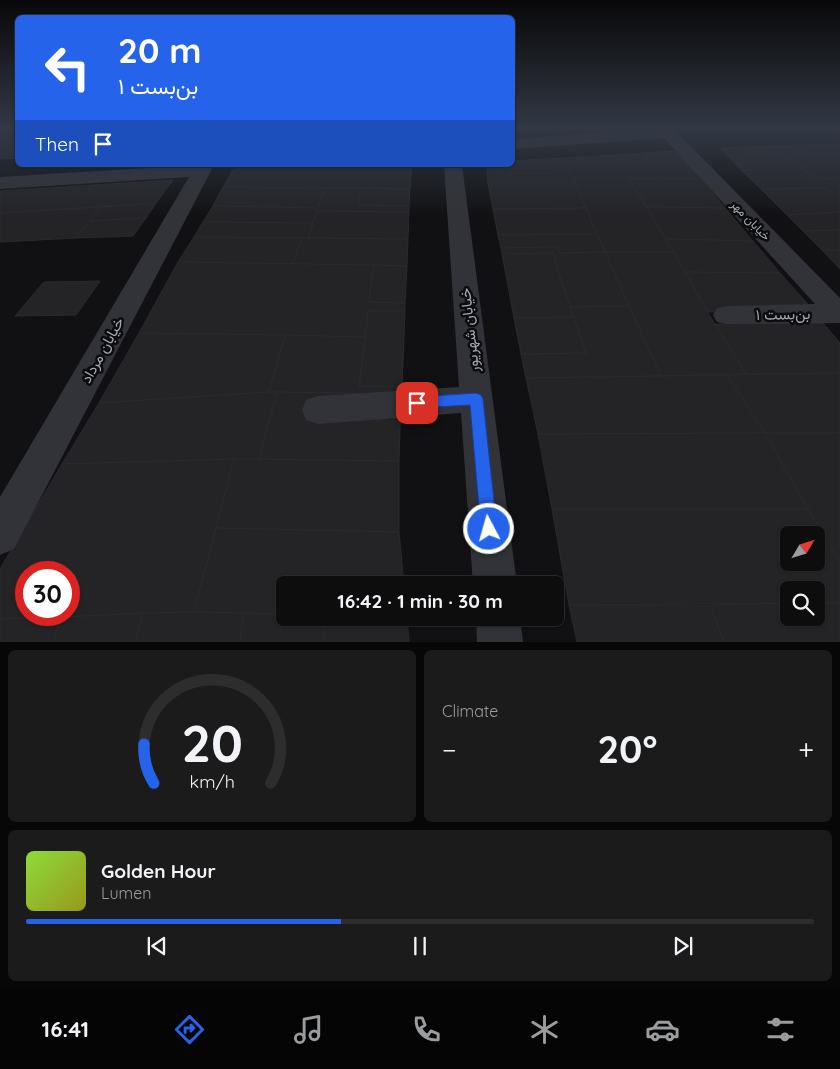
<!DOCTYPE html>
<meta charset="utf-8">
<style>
:root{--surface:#0d0d0e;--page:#1b1b1c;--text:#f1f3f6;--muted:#9a9c9e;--line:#2d2d2e;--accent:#2563eb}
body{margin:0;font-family:Quicksand,Vazirmatn,sans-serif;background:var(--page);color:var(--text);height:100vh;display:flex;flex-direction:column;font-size:19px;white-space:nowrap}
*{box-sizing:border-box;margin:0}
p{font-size:16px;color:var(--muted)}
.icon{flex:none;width:28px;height:28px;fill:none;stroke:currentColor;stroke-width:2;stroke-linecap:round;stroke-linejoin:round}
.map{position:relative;height:642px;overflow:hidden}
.side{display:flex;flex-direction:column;gap:8px;padding:8px;background:#070708;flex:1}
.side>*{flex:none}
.guide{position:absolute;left:15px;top:15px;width:500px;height:152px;border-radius:8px;box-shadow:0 1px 4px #0004,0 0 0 1px var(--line);background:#2563eb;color:#fff;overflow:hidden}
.needle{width:32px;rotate:52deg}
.buttons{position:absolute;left:780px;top:526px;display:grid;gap:10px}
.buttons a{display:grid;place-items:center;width:45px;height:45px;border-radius:8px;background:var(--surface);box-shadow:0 1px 4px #0004,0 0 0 1px var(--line);font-size:25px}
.speed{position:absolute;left:15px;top:561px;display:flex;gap:10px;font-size:25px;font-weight:700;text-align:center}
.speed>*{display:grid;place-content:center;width:65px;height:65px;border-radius:50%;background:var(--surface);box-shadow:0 1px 4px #0004,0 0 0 1px var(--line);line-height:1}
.speed .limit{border:8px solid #d22;background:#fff;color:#111}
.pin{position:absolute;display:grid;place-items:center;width:42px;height:42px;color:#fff;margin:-21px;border-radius:10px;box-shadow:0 2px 8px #0006}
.me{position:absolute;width:55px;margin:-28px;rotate:354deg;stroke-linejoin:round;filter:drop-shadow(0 0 4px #0008)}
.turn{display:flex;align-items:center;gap:18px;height:105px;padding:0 20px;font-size:22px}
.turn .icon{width:65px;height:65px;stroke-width:2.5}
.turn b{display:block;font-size:35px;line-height:42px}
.then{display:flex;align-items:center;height:48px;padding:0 20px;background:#0003;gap:10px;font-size:19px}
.big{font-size:38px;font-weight:800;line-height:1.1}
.side .card{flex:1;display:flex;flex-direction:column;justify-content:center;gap:8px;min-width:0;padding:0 18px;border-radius:8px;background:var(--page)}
.side .dial{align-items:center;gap:0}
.dial svg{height:130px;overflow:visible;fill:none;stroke:var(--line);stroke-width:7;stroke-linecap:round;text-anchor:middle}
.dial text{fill:var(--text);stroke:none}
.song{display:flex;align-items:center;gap:15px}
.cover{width:60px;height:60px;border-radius:8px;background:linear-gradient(135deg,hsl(90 70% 55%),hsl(60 70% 35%))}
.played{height:5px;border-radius:2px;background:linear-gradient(90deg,var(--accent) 40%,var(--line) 40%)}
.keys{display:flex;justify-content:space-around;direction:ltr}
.heat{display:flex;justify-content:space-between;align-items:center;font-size:28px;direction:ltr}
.side .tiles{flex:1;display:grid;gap:8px;grid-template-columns:1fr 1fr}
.card:last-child{grid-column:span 2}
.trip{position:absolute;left:276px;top:576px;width:288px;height:50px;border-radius:8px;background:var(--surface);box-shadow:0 1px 4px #0004,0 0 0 1px var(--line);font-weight:800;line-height:50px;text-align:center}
.tab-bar{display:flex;height:80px;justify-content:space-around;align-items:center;background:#050506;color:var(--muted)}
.tab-bar .icon{width:35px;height:35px}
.tab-bar .current{color:var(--accent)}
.tab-bar b{font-size:22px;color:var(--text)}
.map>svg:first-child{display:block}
</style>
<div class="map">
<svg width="840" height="642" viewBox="0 0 840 642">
<rect width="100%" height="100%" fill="#111113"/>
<!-- building -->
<g fill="#242427" stroke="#2b2b2f" fill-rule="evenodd">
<polygon points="0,127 18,127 18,158 0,159"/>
<polygon points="512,127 566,127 512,130"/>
<polygon points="840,144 840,179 815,179 774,146"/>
<polygon points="774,146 786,156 729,157 720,148"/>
<polygon points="672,151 678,153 701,179 664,179 645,153"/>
<polygon points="645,153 653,164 664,179 629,179 615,155"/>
<polygon points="615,155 655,222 674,252 605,252 564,158"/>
<polygon points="786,156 803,169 741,170 729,157"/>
<polygon points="564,158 569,169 487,168 486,165 512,165 512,161"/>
<polygon points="236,165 412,165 410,189 223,187"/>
<polygon points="487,168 569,169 576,184 488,184"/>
<polygon points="803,169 826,188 761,189 741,170"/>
<polygon points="629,179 701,179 725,208 647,207"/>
<polygon points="815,179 840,179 840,200 826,188"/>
<polygon points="173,180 156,203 0,213 0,191"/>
<polygon points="488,184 576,184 586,208 493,209"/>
<polygon points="223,187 324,188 318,208 213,206"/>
<polygon points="324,188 361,188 358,205 409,206 409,212 317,211"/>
<polygon points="361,188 410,189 409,206 358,205"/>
<polygon points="826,188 840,200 840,212 787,215 761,189"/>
<polygon points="156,203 146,218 89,221 101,207"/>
<polygon points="213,206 318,208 313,223 203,222"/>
<polygon points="101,207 76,238 0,242 0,213"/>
<polygon points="647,207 725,208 753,241 666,239"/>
<polygon points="586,208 596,234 498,235 493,209"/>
<polygon points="317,211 409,212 408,239 308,238"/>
<polygon points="840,212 840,230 803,231 787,215"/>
<polygon points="146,218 133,236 76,238 89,221"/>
<polygon points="203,222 313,223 308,238 194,237"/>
<polygon points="840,230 840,250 822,250 803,231"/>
<polygon points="596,234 605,252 560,253 557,247 501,248 498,235"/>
<polygon points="194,237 302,238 293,264 178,262"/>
<polygon points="302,238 408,239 407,266 293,264"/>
<polygon points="666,239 753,241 780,273 685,272"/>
<polygon points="557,247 560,253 605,252 629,306 570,307 557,269 554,253 502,254 501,248"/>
<polygon points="822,250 840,250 840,269"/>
<polygon points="605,252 674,252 703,305 746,374 661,376"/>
<polygon points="554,253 557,269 574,317 514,318 502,254"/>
<polygon points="178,262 374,265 369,302 405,303 405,311 368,311 365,337 139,333"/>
<polygon points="374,265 407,266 405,303 369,302"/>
<polygon points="685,272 780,273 814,311 708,312"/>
<polygon points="100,281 76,315 15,316 44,282"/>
<polygon points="629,306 661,376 526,378 521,354 586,353 570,307"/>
<polygon points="368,311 405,311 402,387 359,386"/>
<polygon points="574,317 586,353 521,354 514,318"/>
<polygon points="823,323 840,343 840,373 746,374 715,324"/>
<polygon points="139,333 285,335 269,392 99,403"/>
<polygon points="285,335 365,337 359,386 402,387 401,394 269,392"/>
<polygon points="840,373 840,433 765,433 727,375"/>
<polygon points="727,375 765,433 538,434 526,378"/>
<polygon points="269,392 277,392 259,459 62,464 99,403"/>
<polygon points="277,392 401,394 399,461 259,459"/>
<polygon points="765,433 840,433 840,562 808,509"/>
<polygon points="765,433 808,509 552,509 538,434"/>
<path d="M234,459L194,612L0,619V569L62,464ZM26,572H69V615H26Z"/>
<polygon points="234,459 399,461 399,532 216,528"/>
<path d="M552,509H808L840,562V603H816V590H789V603L569,605ZM789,535H816V562H789Z"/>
<polygon points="216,528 399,532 404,585 285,585 285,614 194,612"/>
<polygon points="789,603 789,618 816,618 816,603 840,603 840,642 724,642 710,605"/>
<polygon points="569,605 710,605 724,642 577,642"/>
<polygon points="194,612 244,613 240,642 135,642 143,613"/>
<polygon points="143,613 135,642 53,642 62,617"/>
<polygon points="244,613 285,614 285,618 325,618 324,642 240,642"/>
<polygon points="62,617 53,642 0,642 0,619"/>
<polygon points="325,618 407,618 409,642 324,642"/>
</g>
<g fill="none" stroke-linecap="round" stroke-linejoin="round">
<!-- path -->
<polyline stroke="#373a3f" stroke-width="2" stroke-dasharray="2 2.5" stroke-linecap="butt" points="706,131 766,127"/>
<!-- street -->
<g fill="#323338" fill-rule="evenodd">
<polygon points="655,127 672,127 840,298 840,323 727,324 717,322 713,315 717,308 727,306 815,304 664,138 512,149 512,139 656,129"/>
<polygon points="196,165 214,165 14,549 0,555 0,497 189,177 0,189 0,177"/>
<polygon points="444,165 462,165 517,585 473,585 461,413 318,424 306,420 302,410 306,400 318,396 459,387"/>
<polygon points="476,618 520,618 523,642 477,642"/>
</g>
</g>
<!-- sky -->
<linearGradient id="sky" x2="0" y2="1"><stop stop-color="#09090a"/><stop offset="0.59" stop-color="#323844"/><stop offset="1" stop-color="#323844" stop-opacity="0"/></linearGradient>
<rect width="840" height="217" fill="url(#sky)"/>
<!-- route -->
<polygon fill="#2563eb" stroke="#184099" points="476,393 481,395 483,399 497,529 495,535 489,537 483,535 481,529 470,405 417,408 412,407 410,403 412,399 417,397"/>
<g text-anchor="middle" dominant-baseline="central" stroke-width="5" stroke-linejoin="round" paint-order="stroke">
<!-- far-street labels -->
<g font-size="12" fill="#a1a9b5" stroke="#0c0c0e">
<text transform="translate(751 220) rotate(46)">خیابان مهر</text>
</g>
<!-- street labels -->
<g font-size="15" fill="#a1a9b5" stroke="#0c0c0e">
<text transform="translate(783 314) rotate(-1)">بن‌بست ۱</text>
<text transform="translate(469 330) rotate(-96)">خیابان شهریور</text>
<text transform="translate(102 350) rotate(-61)">خیابان مرداد</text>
</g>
</g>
</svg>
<div class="buttons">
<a><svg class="needle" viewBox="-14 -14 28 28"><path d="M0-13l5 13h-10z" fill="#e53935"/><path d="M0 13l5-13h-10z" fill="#9a9c9e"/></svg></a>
<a><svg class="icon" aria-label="search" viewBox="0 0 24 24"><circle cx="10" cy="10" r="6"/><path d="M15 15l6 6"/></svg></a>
</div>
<div class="speed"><div class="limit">30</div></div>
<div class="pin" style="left:417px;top:403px;background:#d93025"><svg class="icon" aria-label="arrive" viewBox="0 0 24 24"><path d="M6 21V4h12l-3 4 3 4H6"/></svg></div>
<svg class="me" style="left:489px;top:529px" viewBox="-20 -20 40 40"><circle r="17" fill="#2563eb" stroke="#fff" stroke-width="3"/><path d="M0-11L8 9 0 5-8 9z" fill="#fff"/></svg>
<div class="trip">16:42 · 1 min · 30 m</div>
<div class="guide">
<div class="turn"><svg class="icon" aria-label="left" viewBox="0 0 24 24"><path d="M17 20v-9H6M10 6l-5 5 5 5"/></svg><div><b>20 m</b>بن‌بست ۱</div></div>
<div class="then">Then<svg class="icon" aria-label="arrive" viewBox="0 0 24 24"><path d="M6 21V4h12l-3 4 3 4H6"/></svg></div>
</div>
</div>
<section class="side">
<div class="tiles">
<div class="card dial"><svg viewBox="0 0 100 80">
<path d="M14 69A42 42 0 1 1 86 69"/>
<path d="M14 69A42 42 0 0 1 8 45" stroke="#2563eb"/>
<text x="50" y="56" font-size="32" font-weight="700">20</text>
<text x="50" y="72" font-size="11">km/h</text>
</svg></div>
<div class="card"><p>Climate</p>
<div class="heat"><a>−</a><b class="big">20°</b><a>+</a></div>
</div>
<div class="card">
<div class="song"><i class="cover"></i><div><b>Golden Hour</b><p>Lumen</p></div></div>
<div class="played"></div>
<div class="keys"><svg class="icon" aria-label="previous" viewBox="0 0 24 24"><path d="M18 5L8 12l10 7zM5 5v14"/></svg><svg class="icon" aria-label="pause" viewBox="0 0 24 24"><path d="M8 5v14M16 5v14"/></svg><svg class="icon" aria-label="next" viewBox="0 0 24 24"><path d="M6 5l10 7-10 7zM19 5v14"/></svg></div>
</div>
</div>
</section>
<nav class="tab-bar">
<b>16:41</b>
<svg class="icon current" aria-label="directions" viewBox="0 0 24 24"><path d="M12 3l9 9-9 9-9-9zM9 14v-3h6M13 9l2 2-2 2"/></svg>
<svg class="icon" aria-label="music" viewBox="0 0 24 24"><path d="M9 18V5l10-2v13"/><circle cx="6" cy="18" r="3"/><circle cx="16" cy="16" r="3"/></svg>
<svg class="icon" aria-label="phone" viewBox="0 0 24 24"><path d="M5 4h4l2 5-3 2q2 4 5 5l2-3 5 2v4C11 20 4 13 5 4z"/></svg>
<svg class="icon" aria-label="climate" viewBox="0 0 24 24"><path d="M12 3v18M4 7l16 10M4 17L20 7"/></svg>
<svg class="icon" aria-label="car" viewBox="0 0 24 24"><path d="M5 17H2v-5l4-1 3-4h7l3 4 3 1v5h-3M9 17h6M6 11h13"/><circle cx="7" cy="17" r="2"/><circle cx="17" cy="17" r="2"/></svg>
<svg class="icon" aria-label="filters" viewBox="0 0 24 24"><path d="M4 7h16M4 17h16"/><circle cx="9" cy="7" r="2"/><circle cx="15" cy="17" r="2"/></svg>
</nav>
